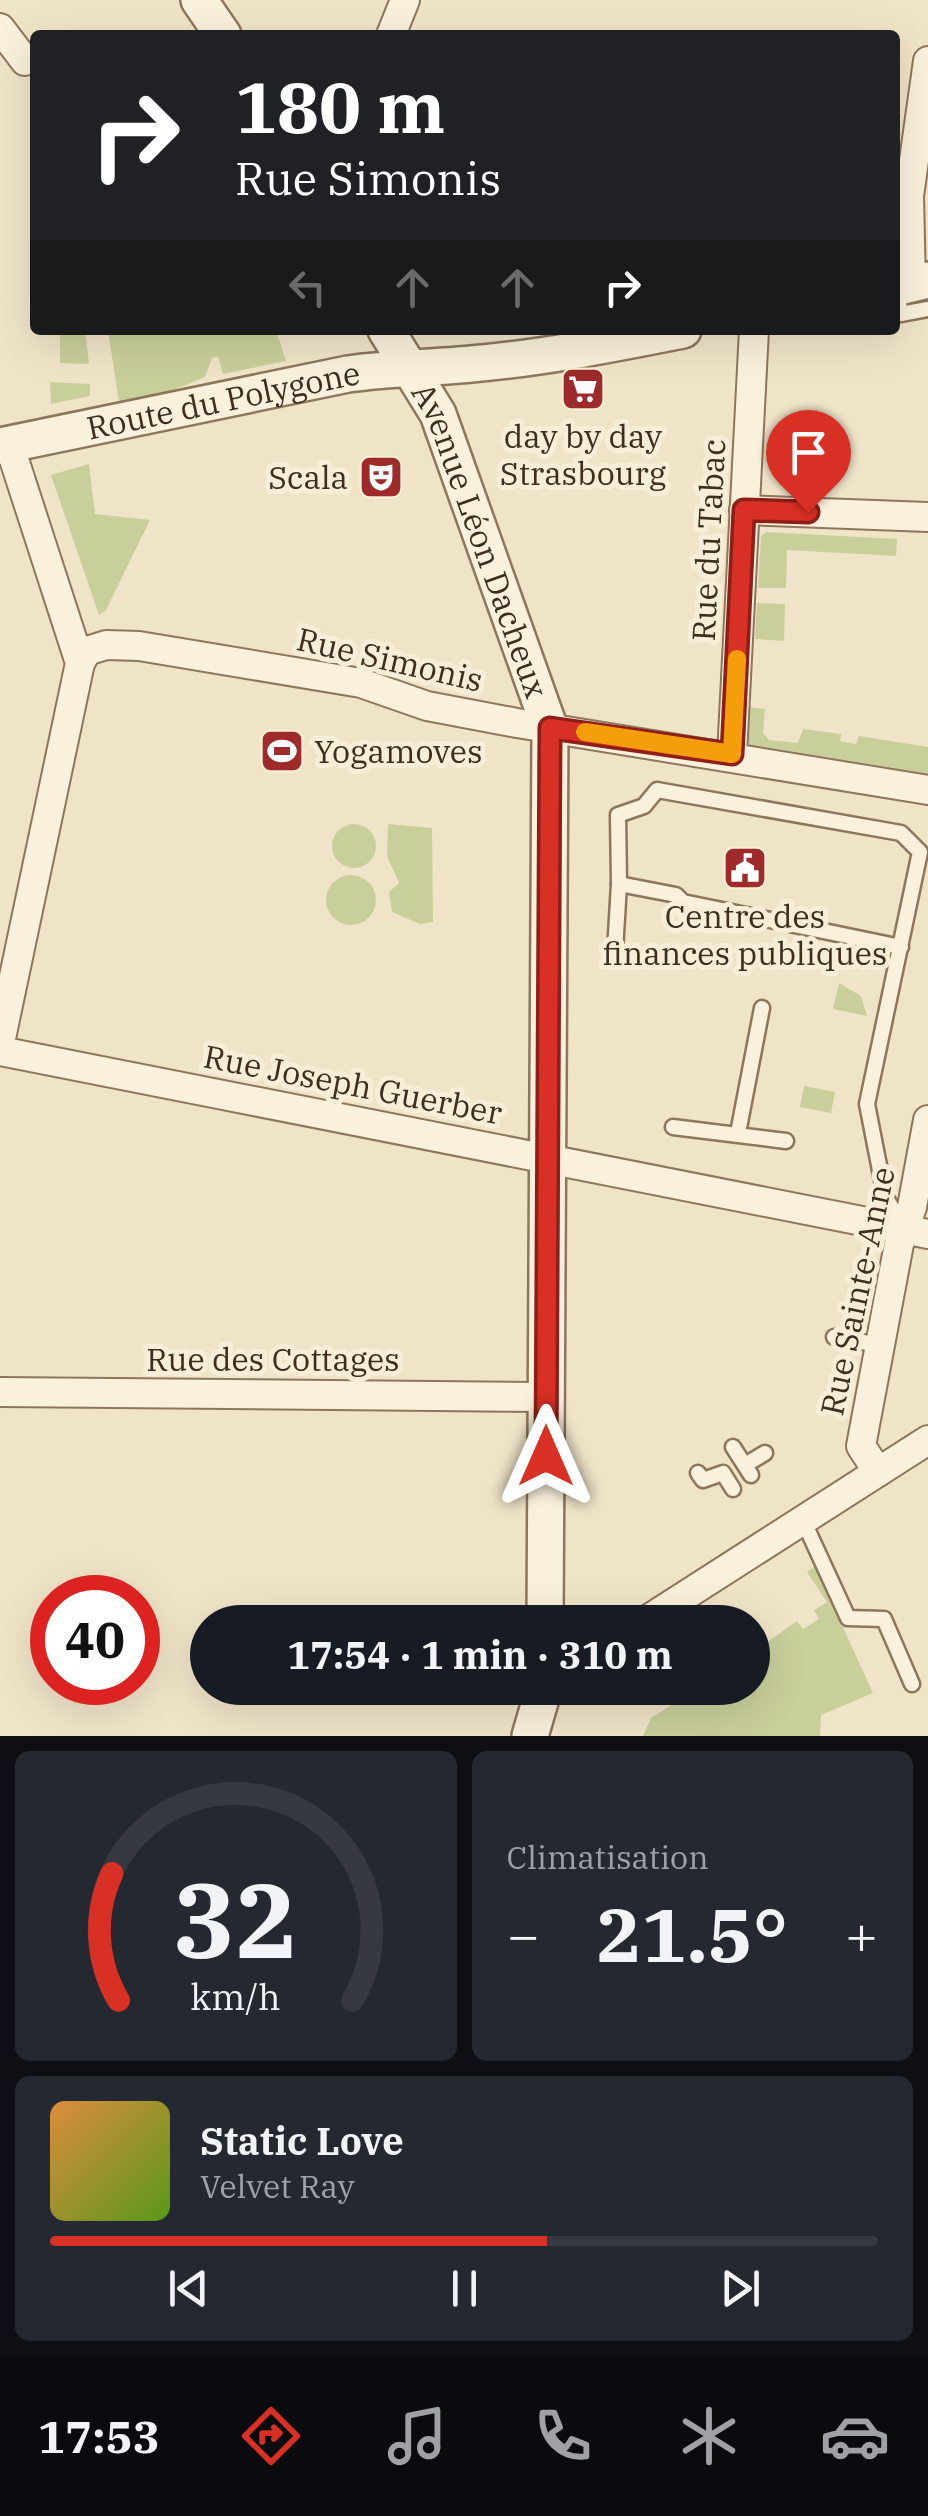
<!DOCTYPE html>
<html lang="fr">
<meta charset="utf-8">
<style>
:root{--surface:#171b24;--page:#242831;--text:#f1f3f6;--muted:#9ea1a6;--line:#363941;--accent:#d93025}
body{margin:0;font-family:"IBM Plex Serif",serif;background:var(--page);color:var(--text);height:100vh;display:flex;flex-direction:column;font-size:38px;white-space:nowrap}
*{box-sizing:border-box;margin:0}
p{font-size:32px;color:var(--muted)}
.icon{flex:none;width:55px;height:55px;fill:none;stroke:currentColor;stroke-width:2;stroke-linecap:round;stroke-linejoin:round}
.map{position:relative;height:1736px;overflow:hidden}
.side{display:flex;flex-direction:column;gap:15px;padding:15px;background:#0d0f14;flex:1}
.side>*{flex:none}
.top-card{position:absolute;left:30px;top:30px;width:870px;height:305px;border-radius:10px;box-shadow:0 10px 40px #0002;background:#202124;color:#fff;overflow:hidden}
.speed{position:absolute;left:30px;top:1575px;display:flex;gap:20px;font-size:50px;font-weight:700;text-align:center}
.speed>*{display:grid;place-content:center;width:130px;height:130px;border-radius:50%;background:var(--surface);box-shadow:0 10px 40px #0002;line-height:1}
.speed .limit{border:15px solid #d22;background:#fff;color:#111}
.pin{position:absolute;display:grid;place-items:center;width:85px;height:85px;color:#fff;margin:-102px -42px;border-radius:50% 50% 50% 0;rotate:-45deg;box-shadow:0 0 10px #0007}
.pin .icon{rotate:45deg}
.me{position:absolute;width:110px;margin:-55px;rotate:0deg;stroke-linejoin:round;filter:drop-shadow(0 0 8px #0008)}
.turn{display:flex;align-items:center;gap:35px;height:210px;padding:0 40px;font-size:45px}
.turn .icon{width:130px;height:130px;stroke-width:2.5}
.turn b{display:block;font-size:70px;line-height:85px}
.lanes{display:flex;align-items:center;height:95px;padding:0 40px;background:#0003;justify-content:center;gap:50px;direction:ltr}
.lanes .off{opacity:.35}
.big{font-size:75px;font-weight:700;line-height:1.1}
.side .widget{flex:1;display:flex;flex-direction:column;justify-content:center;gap:15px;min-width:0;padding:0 35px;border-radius:15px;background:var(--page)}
.side .dial{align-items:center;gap:0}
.dial svg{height:260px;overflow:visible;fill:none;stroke:var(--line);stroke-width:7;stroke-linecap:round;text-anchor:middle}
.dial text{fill:var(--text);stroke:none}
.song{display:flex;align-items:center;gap:30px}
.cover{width:120px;height:120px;border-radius:15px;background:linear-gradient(135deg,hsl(30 70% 55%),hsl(90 70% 35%))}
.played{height:10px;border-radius:5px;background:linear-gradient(90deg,var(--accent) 60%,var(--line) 60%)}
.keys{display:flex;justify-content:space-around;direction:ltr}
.heat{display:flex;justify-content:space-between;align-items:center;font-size:55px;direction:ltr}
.side .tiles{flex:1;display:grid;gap:15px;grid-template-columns:1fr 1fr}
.widget:last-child{grid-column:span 2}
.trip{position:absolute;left:190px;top:1605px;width:580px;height:100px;border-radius:50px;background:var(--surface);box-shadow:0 10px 40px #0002;font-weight:700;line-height:100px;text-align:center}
.dock{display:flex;height:160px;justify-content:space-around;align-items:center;background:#090b0e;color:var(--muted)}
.dock .icon{width:70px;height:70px}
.dock .on{color:var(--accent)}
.dock b{font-size:45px;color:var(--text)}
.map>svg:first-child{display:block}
</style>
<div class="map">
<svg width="928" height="1736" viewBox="0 0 928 1736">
<rect width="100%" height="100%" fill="#f0e4c8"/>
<!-- green -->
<g fill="#c9cf9b">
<polygon points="60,330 85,330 89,364 60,363"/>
<polygon points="108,330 276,330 286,361 223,374 218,356 212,358 205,377 164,394 119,402"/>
<polygon points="50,382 90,384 90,396 51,404"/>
<polygon points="89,464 95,514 150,520 106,610 99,615 51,475"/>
<polygon points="766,532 897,539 896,556 787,550 786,588 758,588 761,536"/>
<polygon points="757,603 785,604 784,641 755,639"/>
<polygon points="749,707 765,709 763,733 769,740 798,743 803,729 841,734 840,741 856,744 859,736 928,747 928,778 751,752 746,744"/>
<circle cx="354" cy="846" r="22"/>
<polygon points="388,824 432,828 433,922 420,924 392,912 389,892 399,883 387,856"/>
<circle cx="351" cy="900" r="25"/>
<polygon points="839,983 861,996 867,1016 833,1009"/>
<polygon points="804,1086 835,1092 831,1113 800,1107"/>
<polygon points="815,1566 873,1693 821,1715 820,1736 643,1736 651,1718 698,1688 752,1688 753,1652 797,1621 803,1629 819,1619 814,1610 827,1602 807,1572"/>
</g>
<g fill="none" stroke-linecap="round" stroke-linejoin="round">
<defs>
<g id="service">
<polyline points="896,288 901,314 928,309"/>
<polyline points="901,947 683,902 676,895 619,884 618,815 644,806 657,790 901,833 920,852 867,1104 885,1196 904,1229"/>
<polyline points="615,951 619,884"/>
<polyline points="673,1127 786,1141"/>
<polyline points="738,1133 762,1008"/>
<polyline points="834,1337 880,1345"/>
<polyline points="733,1447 751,1475"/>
<polyline points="745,1465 765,1453"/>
<polyline points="698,1473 703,1480 723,1473 733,1489"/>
<polyline points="803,1520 848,1618 884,1619 912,1684"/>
</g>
<g id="minor">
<polyline points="0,28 25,61"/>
<polyline points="391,35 405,0"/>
<polyline points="911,284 909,196 928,61"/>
<polyline points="744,510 928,517"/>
<polyline points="80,663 87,651 106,645 139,646 361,683 427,706 517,723 928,790"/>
<polyline points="732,755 754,330"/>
<polyline points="0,1043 80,663 9,444"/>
<polyline points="0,1051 928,1234"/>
<polyline points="0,1392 546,1397"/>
<polyline points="878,1472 861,1446 899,1244 912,1207 928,1120"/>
<polyline points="644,1622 928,1440"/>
</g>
<g id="tertiary">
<polyline points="199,0 223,35"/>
<polyline points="895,288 928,280"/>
<path id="s1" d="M386,330L438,414L550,729L545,1622"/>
<path id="s2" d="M0,446L348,374C390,368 429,368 471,364C542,358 612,344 683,330"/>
<polyline points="530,1736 544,1688"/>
</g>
</defs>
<!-- service casing -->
<use href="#service" stroke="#8d765c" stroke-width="19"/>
<!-- minor casing -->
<use href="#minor" stroke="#8d765c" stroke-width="32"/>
<!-- tertiary casing -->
<use href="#tertiary" stroke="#8d765c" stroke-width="40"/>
<!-- service -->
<use href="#service" stroke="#faf1dc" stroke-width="14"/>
<!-- minor -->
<use href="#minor" stroke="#faf1dc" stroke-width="28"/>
<!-- tertiary -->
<use href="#tertiary" stroke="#faf1dc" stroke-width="35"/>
</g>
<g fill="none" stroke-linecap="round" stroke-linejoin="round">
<defs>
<polyline id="route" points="546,1456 550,728 732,754 744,510 808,512"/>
</defs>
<!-- route casing -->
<use href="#route" stroke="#8d1f18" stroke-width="25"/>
<!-- route -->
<use href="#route" stroke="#d93025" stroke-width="18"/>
<!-- slow -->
<polyline stroke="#f59e0b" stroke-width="18" points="585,732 732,754 737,659"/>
</g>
<!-- icons -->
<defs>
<symbol id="supermarket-square" viewBox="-11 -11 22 22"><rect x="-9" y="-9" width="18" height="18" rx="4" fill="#9e2a2b" stroke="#f7eed8"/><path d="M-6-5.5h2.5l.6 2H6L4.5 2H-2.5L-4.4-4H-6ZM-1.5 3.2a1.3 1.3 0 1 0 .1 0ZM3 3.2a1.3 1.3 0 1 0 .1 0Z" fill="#fff"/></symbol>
<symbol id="theatre-square" viewBox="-11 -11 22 22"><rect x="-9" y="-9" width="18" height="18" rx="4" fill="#9e2a2b" stroke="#f7eed8"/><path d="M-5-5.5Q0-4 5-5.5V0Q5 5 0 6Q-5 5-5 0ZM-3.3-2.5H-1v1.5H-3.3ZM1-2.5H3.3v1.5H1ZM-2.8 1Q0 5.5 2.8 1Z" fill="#fff"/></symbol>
<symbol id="stadium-square" viewBox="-11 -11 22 22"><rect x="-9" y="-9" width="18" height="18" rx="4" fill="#9e2a2b" stroke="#f7eed8"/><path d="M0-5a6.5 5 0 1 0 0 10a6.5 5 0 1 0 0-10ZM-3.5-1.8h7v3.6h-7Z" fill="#fff"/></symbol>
<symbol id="civic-square" viewBox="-11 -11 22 22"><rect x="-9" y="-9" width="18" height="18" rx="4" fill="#9e2a2b" stroke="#f7eed8"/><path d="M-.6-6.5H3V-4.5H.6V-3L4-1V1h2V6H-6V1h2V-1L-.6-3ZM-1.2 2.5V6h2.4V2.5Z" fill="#fff"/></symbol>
</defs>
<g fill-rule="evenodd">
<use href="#supermarket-square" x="558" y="364" width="50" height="50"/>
<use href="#theatre-square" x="356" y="452" width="50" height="50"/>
<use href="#stadium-square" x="257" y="726" width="50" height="50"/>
<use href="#civic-square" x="720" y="843" width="50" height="50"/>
</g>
<g text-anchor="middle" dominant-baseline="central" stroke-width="10" stroke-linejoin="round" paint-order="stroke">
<!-- street labels -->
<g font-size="32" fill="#3d2e20" stroke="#f7eed8">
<text stroke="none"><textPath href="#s2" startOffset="228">Route du Polygone</textPath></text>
<text transform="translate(708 540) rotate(-87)">Rue du Tabac</text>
<text stroke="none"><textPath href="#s1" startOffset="232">Avenue Léon Dacheux</textPath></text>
<text transform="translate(390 659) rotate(13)">Rue Simonis</text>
<text transform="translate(353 1084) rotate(11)">Rue Joseph Guerber</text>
<text transform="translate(857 1291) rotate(-78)">Rue Sainte-Anne</text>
<text x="273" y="1359">Rue des Cottages</text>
</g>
<!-- poi labels -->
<g font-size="32" fill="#3d2e20" stroke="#f7eed8">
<text x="583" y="436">day by day<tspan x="583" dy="37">Strasbourg</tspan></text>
<text x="348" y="477" text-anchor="end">Scala</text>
<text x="314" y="751" text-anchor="start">Yogamoves</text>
<text x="745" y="916">Centre des<tspan x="745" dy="37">finances publiques</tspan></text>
</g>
</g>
</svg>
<div class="speed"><div class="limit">40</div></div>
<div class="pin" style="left:808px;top:512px;background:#d93025"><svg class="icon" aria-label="arrive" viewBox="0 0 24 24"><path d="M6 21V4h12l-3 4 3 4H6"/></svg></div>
<svg class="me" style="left:546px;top:1456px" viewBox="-20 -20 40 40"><path d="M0-17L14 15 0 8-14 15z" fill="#d93025" stroke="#fff" stroke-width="4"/></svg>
<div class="trip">17:54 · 1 min · 310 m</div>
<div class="top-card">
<div class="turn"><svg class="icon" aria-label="right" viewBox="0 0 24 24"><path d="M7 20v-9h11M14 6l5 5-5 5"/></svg><div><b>180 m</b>Rue Simonis</div></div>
<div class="lanes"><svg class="icon off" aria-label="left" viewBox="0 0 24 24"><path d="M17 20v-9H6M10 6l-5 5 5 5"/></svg><svg class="icon off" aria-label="ahead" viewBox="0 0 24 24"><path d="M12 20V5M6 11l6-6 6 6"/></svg><svg class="icon off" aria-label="ahead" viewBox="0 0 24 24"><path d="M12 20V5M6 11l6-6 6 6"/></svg><svg class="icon" aria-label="right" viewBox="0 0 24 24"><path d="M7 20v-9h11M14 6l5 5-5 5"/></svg></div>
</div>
</div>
<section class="side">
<div class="tiles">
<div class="widget dial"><svg viewBox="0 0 100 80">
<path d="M14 69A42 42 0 1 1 86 69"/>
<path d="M14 69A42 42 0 0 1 12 30" stroke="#d93025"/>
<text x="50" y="56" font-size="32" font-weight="700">32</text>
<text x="50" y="72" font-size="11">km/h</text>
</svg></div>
<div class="widget"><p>Climatisation</p>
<div class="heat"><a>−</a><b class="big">21.5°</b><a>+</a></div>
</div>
<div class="widget">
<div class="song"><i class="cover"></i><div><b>Static Love</b><p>Velvet Ray</p></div></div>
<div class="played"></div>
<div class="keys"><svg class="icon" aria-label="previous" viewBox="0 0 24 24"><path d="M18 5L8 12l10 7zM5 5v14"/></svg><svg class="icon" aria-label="pause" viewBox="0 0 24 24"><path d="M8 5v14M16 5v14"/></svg><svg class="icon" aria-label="next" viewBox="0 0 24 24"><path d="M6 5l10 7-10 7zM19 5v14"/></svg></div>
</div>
</div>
</section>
<nav class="dock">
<b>17:53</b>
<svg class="icon on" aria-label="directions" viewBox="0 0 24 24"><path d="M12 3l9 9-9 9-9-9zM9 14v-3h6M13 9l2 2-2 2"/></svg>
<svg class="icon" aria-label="music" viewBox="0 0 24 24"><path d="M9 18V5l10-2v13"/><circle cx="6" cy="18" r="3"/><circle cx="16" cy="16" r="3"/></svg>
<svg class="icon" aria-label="phone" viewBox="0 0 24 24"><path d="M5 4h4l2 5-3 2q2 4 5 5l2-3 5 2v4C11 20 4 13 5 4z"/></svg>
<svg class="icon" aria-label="climate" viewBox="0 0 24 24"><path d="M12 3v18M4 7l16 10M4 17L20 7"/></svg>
<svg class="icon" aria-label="car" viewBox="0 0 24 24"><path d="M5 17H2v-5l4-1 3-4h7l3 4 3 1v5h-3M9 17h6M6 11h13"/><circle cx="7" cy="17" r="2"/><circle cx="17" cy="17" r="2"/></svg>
</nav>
